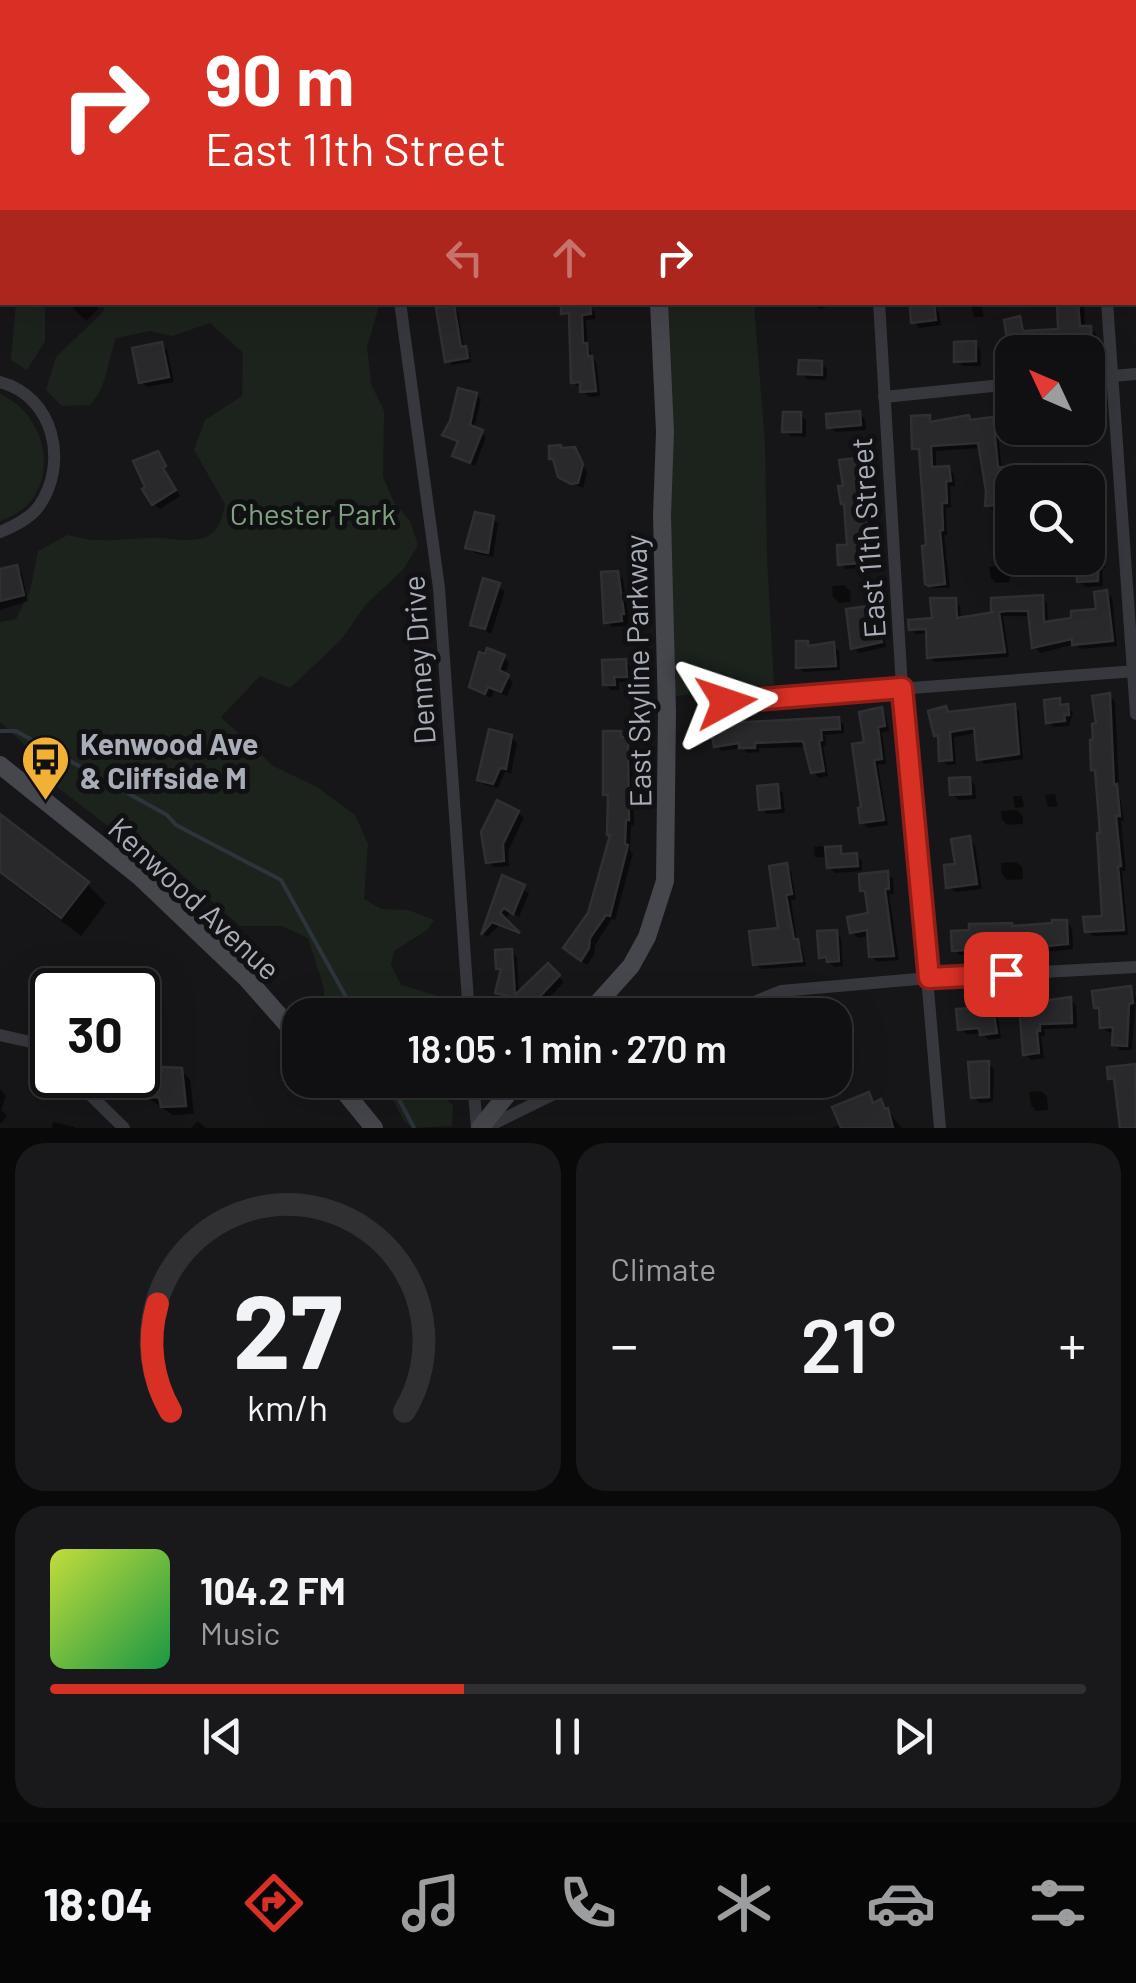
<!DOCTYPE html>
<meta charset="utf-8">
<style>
:root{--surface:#101012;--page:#19191b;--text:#f1f3f6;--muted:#9c9d9f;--line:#303032;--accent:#d93025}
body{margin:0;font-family:Barlow,sans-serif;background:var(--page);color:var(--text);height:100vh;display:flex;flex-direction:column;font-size:38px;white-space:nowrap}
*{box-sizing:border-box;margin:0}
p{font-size:32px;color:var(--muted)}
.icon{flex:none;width:55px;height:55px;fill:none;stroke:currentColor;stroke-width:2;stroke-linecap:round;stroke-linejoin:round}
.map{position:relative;height:1128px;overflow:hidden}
.sheet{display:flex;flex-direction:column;gap:15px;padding:15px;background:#09090a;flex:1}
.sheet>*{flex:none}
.top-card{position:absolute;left:0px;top:0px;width:1138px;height:305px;box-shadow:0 10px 40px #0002,0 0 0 2px var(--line);background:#d93025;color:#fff;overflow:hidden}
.needle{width:65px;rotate:314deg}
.controls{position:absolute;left:995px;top:335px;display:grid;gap:20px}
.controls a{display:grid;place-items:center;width:110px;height:110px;border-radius:20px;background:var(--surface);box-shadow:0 10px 40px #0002,0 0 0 2px var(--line);font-size:50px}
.speed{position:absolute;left:30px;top:968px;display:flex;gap:20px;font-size:50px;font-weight:700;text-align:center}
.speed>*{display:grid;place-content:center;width:130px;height:130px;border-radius:50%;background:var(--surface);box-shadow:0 10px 40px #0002,0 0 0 2px var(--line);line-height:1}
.speed .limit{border:5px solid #111;border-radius:15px;background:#fff;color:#111}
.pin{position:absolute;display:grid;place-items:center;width:85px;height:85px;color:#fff;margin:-42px;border-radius:20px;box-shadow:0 5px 15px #0006}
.me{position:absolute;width:110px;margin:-55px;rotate:85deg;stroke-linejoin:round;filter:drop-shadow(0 0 8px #0008)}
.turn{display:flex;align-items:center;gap:35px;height:210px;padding:0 40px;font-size:45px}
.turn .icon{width:130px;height:130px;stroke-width:2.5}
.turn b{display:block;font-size:70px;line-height:85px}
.lanes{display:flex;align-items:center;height:95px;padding:0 40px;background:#0003;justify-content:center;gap:50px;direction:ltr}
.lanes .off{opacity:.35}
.big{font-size:75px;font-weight:600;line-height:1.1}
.sheet .card{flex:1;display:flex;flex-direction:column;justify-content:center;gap:15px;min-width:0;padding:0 35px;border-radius:30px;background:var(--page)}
.sheet .dial{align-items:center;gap:0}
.dial svg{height:260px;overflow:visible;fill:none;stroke:var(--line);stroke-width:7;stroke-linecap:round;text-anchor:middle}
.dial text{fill:var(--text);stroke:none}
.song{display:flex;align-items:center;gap:30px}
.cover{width:120px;height:120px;border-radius:15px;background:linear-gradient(135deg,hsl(70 70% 55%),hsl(140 70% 35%))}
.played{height:10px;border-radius:5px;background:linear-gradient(90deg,var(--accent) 40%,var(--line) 40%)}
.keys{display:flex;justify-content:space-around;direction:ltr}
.heat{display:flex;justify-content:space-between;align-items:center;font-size:55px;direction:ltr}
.sheet .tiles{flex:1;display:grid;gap:15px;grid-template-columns:1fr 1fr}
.card:last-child{grid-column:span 2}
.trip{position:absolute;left:282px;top:998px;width:570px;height:100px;border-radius:30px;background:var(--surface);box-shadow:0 10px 40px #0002,0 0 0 2px var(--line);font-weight:600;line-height:100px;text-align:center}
.tab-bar{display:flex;height:160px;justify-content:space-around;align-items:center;background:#060607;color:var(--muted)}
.tab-bar .icon{width:70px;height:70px}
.tab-bar .on{color:var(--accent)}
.tab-bar b{font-size:45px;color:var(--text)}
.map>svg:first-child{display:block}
</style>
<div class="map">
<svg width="1136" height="1128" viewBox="0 0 1136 1128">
<rect width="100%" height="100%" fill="#161618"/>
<!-- green -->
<g fill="#1c231d">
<polygon points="0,0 586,0 587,2 2,2 0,205"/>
<path d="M107,302L380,303L367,347L371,384L384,411L383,477L394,502L410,521L418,545L403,570L366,604L341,640L290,688L260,676L221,717L273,766L317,787L355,815L368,844L364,899L381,909L408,910L434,920L427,930L394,951L391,965L401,985L445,998L440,1012L327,1015L323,985L308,938L282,926H240L121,821L112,829L22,760L31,751L0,722V622L16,619L30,591L38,551L68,535C100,544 117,539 149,538C166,536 189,544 206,537C220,531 222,517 225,504L194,450L205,420L242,396L243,353L210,323L172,336L150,331L116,338C106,365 109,383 90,405L62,406L46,390L56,357L103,312Z"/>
<polygon points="16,303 45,303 45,341 27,370 11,360"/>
<polygon points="665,303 754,303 765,445 767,557 774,685 675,696"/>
<path d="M0,394C55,419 62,502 0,521Z"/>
<polygon points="370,1080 420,1080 453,1105 452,1126 413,1128 404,1121 391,1096"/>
</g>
<!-- shadow -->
<g fill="#0007">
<rect x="1035" y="0" width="27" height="2"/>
<polygon points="67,302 94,302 98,309 86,321"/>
<polygon points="563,302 585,302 585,307 595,312 595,319 586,320 588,347 597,365 600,396 589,397 573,382 570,318 564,313"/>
<polygon points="813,302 852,302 853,305 844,307 841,304 819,309"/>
<polygon points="1058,302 1084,302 1085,328 1090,328 1096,334 1097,352 1012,352 1012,358 1007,322 1019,319 1027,333 1061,332"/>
<polygon points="981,304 984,317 974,317 971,305"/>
<polygon points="453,307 458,312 464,349 470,353 471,362 452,365 448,361"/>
<polygon points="934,307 939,313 941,325 919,328 914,322"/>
<polygon points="975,344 980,350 981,366 963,366 957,360"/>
<polygon points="161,345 167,350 174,382 147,387 141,382"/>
<polygon points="821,363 827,369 826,380 807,379 801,373"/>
<polygon points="476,395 481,399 474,429 486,437 475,466 455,455 460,443 446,435"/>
<polygon points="1095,408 1101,414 1104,432 1027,438 1021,432 1021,428 1088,428 1088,409"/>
<polygon points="859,414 865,419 866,430 836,432 830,427"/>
<polygon points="800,415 806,420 806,437 791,436 785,431"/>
<polygon points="929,418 935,423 968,418 972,422 992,420 997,425 1002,470 1030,470 1036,476 1036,482 1003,483 1005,510 993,511 987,505 989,491 981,448 936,451 936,469 948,468 954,474 955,486 950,486 951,507 946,508 947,535 944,535 950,588 933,588 928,583 929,548 920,453 915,448"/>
<polygon points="574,449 587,472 583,488 567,482 560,476 562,450"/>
<polygon points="157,454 180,496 160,509 154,504"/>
<polygon points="856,460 862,466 873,544 865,545 866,568 846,569 841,564 850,547 845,488"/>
<polygon points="1088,461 1094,467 1096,479 1081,482 1075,476 1073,464"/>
<polygon points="1088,497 1098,503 1105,568 1102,568 1103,586 1085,587 1080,581 1078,558 1088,558"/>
<polygon points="492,518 498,524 493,557 474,553 468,547"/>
<polygon points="1003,565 1009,571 1010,582 996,583 991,578 989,567"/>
<polygon points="16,568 22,574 28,601 0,610 0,572"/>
<polygon points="617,574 623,579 629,619 626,626 612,627 606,621"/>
<polygon points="484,581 505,591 491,634 473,624"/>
<polygon points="844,585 850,591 851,602 839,603 833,597 832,586"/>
<polygon points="1106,593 1112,598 1117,646 1080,649 1076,644 1040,653 1035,647 1031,616 1003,616 1009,657 935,662 929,657 928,633 916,634 911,629 935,620 954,601 960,606 961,620 997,614 994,611 1042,597 1047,603 1048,624 1099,611"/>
<polygon points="867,609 872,614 874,628 883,633 886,647 859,653 853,648"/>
<polygon points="807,643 811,648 833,645 839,651 840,670 804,672 798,667"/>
<polygon points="504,657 509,663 504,675 513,682 507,696 494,691 491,698 478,692 472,687"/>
<polygon points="625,661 631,667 631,682 619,682 619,690 611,690 605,684"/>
<polygon points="1110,696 1115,701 1119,790 1124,821 1121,821 1126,871 1122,871 1128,935 1093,936 1087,931 1105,918 1103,835 1097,773 1094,769"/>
<polygon points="1059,701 1073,712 1069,726 1054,727 1048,722"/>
<polygon points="1014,706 1019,712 1023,759 984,764 979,758 977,733 954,737 956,764 947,765 942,760 940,739 936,735 946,709 950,714"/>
<polygon points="881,710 886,716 889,731 882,732 886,764 878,765 888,825 868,828 862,822"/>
<polygon points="838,720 844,725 844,733 825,735 826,745 823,746 828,776 819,778 813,772 807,747 759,748 759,752 747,753 742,748 721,751 716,745"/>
<polygon points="620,733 633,752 634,825 631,825 630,851 633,853 615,920 612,919 595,945 594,955 587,965 571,954 590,914 612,836 610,798 606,794"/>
<polygon points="511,737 517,743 511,774 505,772 498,788 485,785 480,779"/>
<polygon points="969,779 975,785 976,799 958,800 953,794"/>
<polygon points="777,787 783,793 785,813 767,814 761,809"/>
<polygon points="1055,794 1058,806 1048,807 1045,795"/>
<polygon points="1013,796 1022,796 1024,807 1015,808"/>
<polygon points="1017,810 1023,816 1023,824 1007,825 1002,819 1001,811"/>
<polygon points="518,813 524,818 508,851 509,866 494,867 489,862"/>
<polygon points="0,820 87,884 106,903 81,936 0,874"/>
<polygon points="969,839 975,845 982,889 955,892 949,887"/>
<polygon points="822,846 856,855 862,861 862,871 835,873 829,867 828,858 815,857 814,847"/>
<polygon points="1016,862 1022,867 1023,879 1007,880 1002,874 1001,863"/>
<polygon points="786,866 791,871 796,899 791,900 797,942 802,947 806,966 761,969 755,964 781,930"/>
<polygon points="887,874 893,879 894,894 889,894 899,960 877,962 871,956 870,936 858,938 852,932 871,915 869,896 863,890"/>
<polygon points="503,879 529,893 519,917 511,912 504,920 517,934 499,926 487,937 482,933"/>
<polygon points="1066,922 1072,928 1073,949 1019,955 971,952 971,955 960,955 954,950 1013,928"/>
<polygon points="836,932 841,938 843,966 835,967 821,957"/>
<polygon points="511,951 517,957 519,994 548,966 564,982 534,1013 537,1015 506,1015 511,1010 509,999 498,992 503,972 499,968"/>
<polygon points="59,979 77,990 52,990 52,1004 45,997"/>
<polygon points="1130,988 1136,998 1132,1050 1120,1050 1115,1044 1115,1032 1108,1032 1102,1027 1102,1013 1096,1007"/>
<polygon points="1070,1000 1076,1005 1077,1028 1044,1029 1045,1036 1041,1036 1044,1058 1031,1060 1025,1054 1022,1006"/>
<polygon points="992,1010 998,1016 1001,1038 989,1040 982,1033 967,1034 961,1029"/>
<polygon points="988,1064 994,1069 993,1102 980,1103 974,1097"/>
<polygon points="181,1070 190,1080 194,1114 173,1115 146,1097"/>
<polygon points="0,1089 6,1096 1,1110 7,1116 2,1123 0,1123"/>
<polygon points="1041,1091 1047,1097 1048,1110 1036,1111 1031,1105 1029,1092"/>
<polygon points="868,1095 877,1104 881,1102 902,1128 832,1128 842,1124"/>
<polygon points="198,1121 206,1128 191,1128"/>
<polygon points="53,1122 74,1127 75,1128 52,1128"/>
</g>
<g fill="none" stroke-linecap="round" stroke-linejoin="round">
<!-- stream -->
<g stroke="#2c353c" stroke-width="4">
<polyline points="1,731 16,731 167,815 176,825 281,880 356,1015"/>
<polyline points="389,1080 414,1128"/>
</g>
</g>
<!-- building -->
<g fill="#29292c" stroke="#303034" stroke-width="2.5">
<polygon points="561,302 590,304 591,314 582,315 583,343 587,343 588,356 592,356 596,391 580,392 580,382 571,383 569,313 561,314"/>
<polygon points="1057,302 1078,302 1080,326 1091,326 1092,347 1047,352 1009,352 1004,320 1020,316 1023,331 1058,329"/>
<polygon points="934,304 936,320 911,323 910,307"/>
<polygon points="454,305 461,347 466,346 468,358 445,362 436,308"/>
<polygon points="976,341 976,361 954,362 954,342"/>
<polygon points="162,342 169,377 139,383 132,348"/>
<polygon points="799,360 822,361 822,375 798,374"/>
<polygon points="458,388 477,393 470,425 483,430 470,463 452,456 458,441 442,435 450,421"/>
<polygon points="1094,390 1099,427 1088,429 1088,391"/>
<polygon points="860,411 861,425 827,428 826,414"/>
<polygon points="783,412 801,412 801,432 782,432"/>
<polygon points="930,415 930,422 969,415 970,420 993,417 998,467 1031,468 1031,480 998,479 1000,505 985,506 986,491 978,443 931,446 932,467 949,466 951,481 946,481 947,503 942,503 943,530 940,531 945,584 929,586 925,584 922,546 926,545 919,449 912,449 911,416"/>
<polygon points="561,445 561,448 575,447 583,464 578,483 571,484 558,477 553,459 549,459 549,446"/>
<polygon points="158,451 166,466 163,468 176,490 152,505 142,489 145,487 133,461"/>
<polygon points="857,458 869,539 860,540 861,563 838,565 837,545 847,545 844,504 841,504 838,486 843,486 839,460"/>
<polygon points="475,512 494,516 488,553 465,548"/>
<polygon points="1099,545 1098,581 1077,582 1076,558 1088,558 1088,546"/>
<polygon points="17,565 24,595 0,601 0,569"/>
<polygon points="618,571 624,614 621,614 622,621 604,623 601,572"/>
<polygon points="483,578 500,583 485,629 470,625"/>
<polygon points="1107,590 1113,641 1072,645 1072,639 1032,648 1028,611 1007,611 999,612 1005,652 927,658 926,629 909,630 908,620 932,618 930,598 956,598 957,618 995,612 991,612 991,598 1043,595 1044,622 1071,618 1071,611 1096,609 1094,592"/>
<polygon points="868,606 870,627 878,625 882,642 851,649 846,609"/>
<polygon points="796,641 808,641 808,646 834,642 836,666 796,668"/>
<polygon points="487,648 505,655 499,670 509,675 501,692 488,687 485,694 469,687 479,652 485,654"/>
<polygon points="626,659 627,677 614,677 615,685 603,685 602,660"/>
<polygon points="1110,693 1114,785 1117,784 1120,816 1116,816 1121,866 1118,866 1124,930 1085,932 1083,917 1102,916 1097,833 1100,833 1095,770 1091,770 1090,740 1093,739 1092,724 1096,723 1092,696"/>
<polygon points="1060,698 1060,705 1068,704 1069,715 1064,715 1065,721 1046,723 1044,700"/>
<polygon points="1015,704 1019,754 977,760 974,728 950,732 952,760 939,761 938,735 934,736 928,711 946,706 948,712"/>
<polygon points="882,707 885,726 878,727 882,759 874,760 884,820 860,823 858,808 861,807 852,744 864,742 859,712"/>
<polygon points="839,717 840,729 821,730 822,740 819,741 824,771 811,773 803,741 755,743 755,748 739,748 739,743 714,747 710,724"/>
<polygon points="489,729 512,735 506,769 500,768 493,784 477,780"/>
<polygon points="603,731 621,731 621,737 626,737 628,744 629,820 626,820 625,844 628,845 610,916 606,915 590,938 589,948 581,961 563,948 588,913 610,835 607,835 608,795 603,795"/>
<polygon points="970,777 971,794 950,795 949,778"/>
<polygon points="778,784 780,808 759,810 757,786"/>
<polygon points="497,800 519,811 503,844 504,861 486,863 481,832"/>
<polygon points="0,814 89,882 61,918 0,872"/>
<polygon points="970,836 977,884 946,888 944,865 955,864 951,839"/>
<polygon points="841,846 841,854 857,853 858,866 827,868 825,847"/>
<polygon points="787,863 792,894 786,895 794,939 798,939 802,961 753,965 749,931 778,928 769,866"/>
<polygon points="888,871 889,889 885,889 894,956 869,957 867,930 850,933 847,917 868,913 865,891 860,891 859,874"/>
<polygon points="502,875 525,885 513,914 504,908 500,913 520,933 492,922 481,935"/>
<polygon points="1052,920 1067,920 1068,944 1012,950 992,950 992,946 966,947 967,950 952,951 951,931 969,930 969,924 1012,923 1012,926 1052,923"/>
<polygon points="837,930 839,961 827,962 826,957 819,958 817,931"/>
<polygon points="512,949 515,995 548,963 560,975 531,1006 534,1009 527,1015 512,1015 501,1003 509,996 495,993 501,969 496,969 495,950"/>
<polygon points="1131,986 1133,1003 1129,1004 1127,1046 1112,1045 1113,1027 1100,1028 1099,1008 1094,1008 1092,991"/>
<polygon points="1071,997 1072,1023 1040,1024 1040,1031 1037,1031 1039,1053 1023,1055 1019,1004"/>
<polygon points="972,1008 972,1011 993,1008 997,1033 980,1035 979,1028 958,1030 956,1009"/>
<polygon points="989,1061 989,1097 971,1098 968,1062"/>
<polygon points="1135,1064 1136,1128 1120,1128 1114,1078 1108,1079 1107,1067"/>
<polygon points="163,1067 182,1068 186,1106 161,1107 159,1097 144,1098 143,1078 159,1079"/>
<polygon points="869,1092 873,1103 881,1099 885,1109 888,1108 893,1128 841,1128 832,1107"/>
</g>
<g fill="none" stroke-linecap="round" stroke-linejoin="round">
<!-- street -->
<g stroke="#37383d" stroke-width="12">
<polyline points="847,0 848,2"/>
<polyline points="1084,0 1084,2"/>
<polyline points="1135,79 1136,79"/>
<polyline points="400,302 439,588 469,1015"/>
<polyline points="879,302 902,688 940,1128"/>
<polyline points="1107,302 1136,714"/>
<polyline points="1088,378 1136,374"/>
<path d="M0,382C54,396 69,463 39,506C31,518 14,526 0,532"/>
<polyline points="884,397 1012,384"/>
<polyline points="726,702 1136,671"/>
<polyline points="722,1015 781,991 929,978 1136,967"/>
<polyline points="0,1035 31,1042 52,1058"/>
<polyline points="70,1075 124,1128"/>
<polyline points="473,1080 477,1128"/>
<polyline points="485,1128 582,1080"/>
</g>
<!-- secondary -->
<g stroke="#45474d" stroke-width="18">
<polyline points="605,0 606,2"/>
<polyline points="0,765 140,877 247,979 300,1039"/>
<polyline points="587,1015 631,966 647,937 665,881 667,712 662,516 665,432 659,302"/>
<polyline points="335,1080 374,1128"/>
<polyline points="480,1128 519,1080"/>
</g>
</g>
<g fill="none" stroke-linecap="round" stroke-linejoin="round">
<defs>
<polyline id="route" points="726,702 902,688 929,978 1006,974"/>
</defs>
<!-- route casing -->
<use href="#route" stroke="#8d1f18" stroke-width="25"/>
<!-- route -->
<use href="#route" stroke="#d93025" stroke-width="18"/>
</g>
<!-- icons -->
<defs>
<symbol id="bus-pin" viewBox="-11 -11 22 30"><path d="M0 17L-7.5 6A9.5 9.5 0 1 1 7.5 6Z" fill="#f2b134" stroke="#111113"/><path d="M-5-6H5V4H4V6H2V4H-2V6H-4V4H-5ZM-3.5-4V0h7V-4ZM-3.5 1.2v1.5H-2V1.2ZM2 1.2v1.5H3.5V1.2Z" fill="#111"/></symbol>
</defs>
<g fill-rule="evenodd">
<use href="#bus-pin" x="18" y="732" width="55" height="75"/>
</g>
<g text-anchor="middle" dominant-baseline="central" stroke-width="10" stroke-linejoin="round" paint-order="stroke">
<!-- park labels -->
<g font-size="30" fill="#7fa381" stroke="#111113">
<text x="313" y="513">Chester Park</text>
</g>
<!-- street labels -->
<g font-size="30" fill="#a8adb8" stroke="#111113">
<text transform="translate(867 538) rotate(-94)">East 11th Street</text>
<text transform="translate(418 660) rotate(-94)">Denney Drive</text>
<text transform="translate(637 671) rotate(-91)">East Skyline Parkway</text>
<text transform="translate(195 898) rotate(43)">Kenwood Avenue</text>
</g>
<!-- poi labels -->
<g font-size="30" font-weight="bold" fill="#a8adb8" stroke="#111113" text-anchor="start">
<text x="80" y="743">Kenwood Ave<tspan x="80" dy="34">&amp; Cliffside M</tspan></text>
</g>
</g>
</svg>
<div class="controls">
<a><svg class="needle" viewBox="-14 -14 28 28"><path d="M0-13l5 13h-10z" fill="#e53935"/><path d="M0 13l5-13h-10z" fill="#9c9d9f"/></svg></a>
<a><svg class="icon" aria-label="search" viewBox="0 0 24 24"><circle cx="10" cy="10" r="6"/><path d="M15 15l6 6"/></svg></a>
</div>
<div class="speed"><div class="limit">30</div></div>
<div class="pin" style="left:1006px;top:974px;background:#d93025"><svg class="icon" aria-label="arrive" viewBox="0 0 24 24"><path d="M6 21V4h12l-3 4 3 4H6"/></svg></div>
<svg class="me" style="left:726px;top:702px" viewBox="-20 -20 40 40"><path d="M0-17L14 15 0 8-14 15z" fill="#d93025" stroke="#fff" stroke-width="4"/></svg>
<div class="trip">18:05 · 1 min · 270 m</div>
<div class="top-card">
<div class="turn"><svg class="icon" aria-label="right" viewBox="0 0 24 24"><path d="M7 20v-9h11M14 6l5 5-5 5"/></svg><div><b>90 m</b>East 11th Street</div></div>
<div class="lanes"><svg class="icon off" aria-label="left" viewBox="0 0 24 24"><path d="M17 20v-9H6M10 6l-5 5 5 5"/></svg><svg class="icon off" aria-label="ahead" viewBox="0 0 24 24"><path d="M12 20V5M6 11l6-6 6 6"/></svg><svg class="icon" aria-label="right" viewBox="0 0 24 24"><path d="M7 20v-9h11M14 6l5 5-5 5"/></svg></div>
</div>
</div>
<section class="sheet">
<div class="tiles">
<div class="card dial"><svg viewBox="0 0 100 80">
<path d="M14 69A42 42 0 1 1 86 69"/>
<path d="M14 69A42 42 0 0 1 10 36" stroke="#d93025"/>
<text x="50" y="56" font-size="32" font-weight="700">27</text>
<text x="50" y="72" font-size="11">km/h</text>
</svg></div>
<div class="card"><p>Climate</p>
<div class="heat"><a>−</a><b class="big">21°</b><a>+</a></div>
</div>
<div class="card">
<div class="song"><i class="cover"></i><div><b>104.2 FM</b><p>Music</p></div></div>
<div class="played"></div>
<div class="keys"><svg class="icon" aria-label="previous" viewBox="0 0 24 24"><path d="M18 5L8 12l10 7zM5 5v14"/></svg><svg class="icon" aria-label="pause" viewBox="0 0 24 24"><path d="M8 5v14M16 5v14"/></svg><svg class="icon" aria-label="next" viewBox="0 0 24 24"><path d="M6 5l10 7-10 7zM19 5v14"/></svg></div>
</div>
</div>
</section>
<nav class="tab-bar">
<b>18:04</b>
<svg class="icon on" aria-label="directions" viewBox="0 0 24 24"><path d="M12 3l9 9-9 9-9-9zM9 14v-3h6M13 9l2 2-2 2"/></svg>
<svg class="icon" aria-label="music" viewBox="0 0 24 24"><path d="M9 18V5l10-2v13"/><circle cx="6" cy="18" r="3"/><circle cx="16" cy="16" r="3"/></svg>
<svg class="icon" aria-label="phone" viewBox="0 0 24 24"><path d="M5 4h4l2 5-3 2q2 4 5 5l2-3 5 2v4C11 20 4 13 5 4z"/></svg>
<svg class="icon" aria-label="climate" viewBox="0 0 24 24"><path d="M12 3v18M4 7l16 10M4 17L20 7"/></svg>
<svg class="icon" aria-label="car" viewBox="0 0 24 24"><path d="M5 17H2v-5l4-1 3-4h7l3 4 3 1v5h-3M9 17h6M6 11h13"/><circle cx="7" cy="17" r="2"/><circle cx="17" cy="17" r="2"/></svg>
<svg class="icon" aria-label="filters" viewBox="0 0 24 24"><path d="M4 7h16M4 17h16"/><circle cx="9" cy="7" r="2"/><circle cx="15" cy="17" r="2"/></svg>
</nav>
